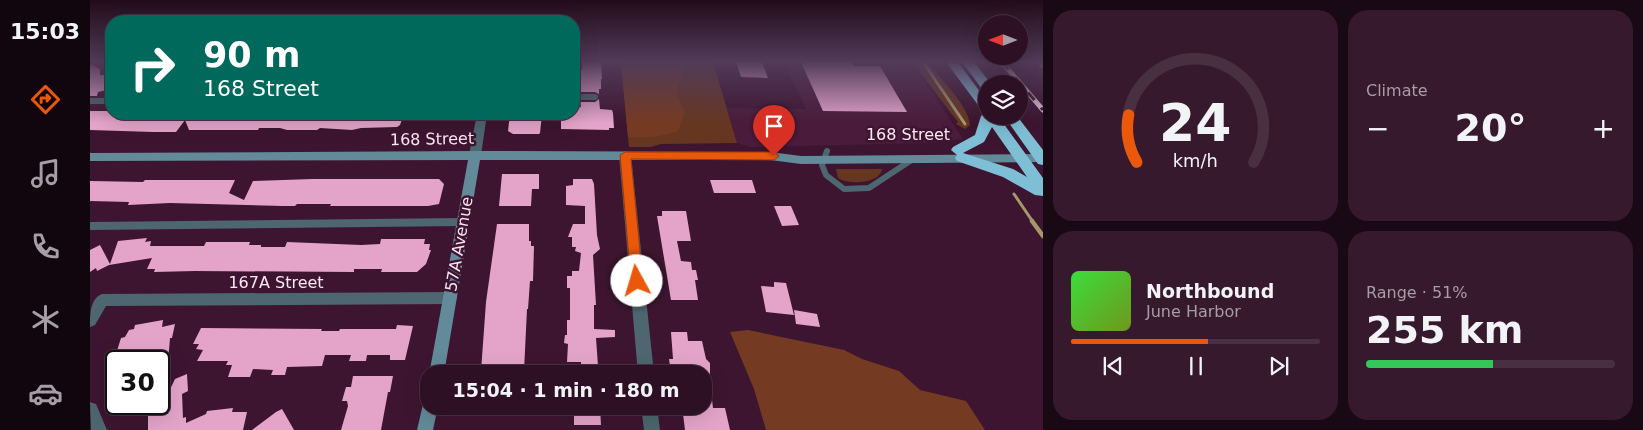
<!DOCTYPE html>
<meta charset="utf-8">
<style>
:root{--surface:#2e1024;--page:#36192c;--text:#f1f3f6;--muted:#a79da6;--line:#493041;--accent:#ea580c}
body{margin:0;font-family:"DejaVu Sans",sans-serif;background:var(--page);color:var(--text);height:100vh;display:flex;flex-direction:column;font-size:19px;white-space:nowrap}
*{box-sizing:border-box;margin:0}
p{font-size:16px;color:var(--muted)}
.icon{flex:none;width:28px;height:28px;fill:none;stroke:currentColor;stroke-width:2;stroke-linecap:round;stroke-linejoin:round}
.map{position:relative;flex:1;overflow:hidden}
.side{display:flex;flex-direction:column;gap:10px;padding:10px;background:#190914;width:600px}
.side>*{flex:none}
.guide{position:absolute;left:15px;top:15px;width:475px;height:105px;border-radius:20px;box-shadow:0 5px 20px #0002,0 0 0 1px var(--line);background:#00695c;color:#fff;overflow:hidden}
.needle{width:32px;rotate:270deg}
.controls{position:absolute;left:888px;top:15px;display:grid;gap:10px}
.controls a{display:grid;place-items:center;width:50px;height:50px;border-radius:50%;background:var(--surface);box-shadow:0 5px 20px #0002,0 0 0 1px var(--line);font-size:25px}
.speed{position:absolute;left:15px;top:350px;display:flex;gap:10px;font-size:25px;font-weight:700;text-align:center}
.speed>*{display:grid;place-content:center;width:65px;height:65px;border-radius:50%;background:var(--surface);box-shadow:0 5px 20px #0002,0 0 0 1px var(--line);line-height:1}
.speed .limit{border:2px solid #111;border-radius:8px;background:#fff;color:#111}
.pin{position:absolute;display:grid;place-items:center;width:42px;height:42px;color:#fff;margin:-51px -21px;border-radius:50% 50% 50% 0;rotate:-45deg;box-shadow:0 0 5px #0007}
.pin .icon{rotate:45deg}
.me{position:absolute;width:55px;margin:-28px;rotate:354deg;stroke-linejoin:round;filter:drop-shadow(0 0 4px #0008)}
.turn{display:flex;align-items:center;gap:18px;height:105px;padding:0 15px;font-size:22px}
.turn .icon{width:65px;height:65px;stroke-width:2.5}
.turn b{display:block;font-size:35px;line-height:42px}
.big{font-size:38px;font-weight:600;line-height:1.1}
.side .tile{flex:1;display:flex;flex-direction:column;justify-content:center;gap:8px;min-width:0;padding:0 18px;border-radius:20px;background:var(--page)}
.side .dial{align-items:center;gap:0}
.dial svg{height:130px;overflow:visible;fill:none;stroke:var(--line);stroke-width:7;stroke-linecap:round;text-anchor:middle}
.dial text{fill:var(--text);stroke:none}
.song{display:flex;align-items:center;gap:15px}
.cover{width:60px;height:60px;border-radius:8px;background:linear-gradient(135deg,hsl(120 70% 55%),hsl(80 70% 35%))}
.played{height:5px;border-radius:2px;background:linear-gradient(90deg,var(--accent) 55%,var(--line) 55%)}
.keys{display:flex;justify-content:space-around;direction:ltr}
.heat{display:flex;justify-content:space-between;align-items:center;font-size:28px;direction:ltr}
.charge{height:8px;border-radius:4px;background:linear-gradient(90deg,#34c759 51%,var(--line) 0)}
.side .tiles{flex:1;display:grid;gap:10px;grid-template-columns:repeat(2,1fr)}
.trip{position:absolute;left:330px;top:365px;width:292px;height:50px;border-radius:20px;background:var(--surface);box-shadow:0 5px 20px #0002,0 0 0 1px var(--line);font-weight:600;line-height:50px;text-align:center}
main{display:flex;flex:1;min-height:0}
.menu{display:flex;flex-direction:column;width:90px;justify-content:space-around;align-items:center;background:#12060e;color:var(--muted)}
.menu .icon{width:35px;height:35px}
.menu .selected{color:var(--accent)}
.menu b{font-size:22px;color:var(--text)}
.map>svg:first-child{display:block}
</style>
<main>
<nav class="menu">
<b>15:03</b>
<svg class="icon selected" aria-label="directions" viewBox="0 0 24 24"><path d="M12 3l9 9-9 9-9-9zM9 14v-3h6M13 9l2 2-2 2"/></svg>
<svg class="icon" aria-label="music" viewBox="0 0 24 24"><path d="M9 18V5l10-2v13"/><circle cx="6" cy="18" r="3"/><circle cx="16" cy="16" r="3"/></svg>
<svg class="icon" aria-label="phone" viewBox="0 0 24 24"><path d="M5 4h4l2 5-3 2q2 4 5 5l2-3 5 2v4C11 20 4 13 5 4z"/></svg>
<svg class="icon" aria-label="climate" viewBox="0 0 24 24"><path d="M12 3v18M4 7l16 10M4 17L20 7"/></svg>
<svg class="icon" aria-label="car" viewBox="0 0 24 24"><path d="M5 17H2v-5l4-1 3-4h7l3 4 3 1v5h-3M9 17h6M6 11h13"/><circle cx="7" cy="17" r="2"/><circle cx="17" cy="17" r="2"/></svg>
</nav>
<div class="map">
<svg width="953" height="430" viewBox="0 0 953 430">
<rect width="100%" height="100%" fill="#3d1530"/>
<!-- built -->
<polygon fill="#4a1b3a" points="694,62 822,62 873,139 841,143 659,147 647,143 637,108 716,109"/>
<!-- green -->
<g fill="#663621">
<polygon points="531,62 623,62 647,143 571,144 561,147 539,147"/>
<path d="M822,62H837C849,77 879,106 880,125L875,129L866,124L868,122Z"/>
<path d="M746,169H792C790,184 758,185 748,178Z"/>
</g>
<!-- forest -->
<g fill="#753a22">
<path d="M531,62H598L586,91L595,112L588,131C571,137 556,138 538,137Z"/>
<polygon points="658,330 754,350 772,359 809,371 830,390 876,401 895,430 676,430 664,389 640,332"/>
</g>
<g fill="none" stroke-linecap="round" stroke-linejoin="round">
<!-- stream-far1 -->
<g stroke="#a3986c" stroke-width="3">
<polyline points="833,62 875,124"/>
<polyline points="948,62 953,67"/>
<polyline points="924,194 943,222"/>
</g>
<!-- stream -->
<polyline stroke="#a3986c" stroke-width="4.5" points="942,221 953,236"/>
</g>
<!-- building -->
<g fill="#e4a4ca">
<polygon points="492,62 511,62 512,79 511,79 511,89 509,89 509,94 505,92 490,92 488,70 492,70"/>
<polygon points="646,62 672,62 678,78 651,77"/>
<polygon points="711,62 762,62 764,66 790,66 817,112 733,111"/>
<polygon points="0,64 10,69 10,75 21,75 21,89 8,92 7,96 0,96"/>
<polygon points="509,99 510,109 522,110 523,113 524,128 519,128 519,130 471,129 471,114 484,114 484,107 491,107 490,102 505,102"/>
<polygon points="0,111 21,111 21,114 82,114 81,115 314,114 310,125 307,127 271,128 262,130 230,128 227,130 197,130 190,128 169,128 168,130 99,130 95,120 86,132 63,132 0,130"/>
<polygon points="420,114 452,114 450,133 449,134 423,134 418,131"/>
<polygon points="412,174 449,174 449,189 442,189 441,206 409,206"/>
<polygon points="222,179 349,179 354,184 349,204 338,206 240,206 241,204 207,204 205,206 193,206 80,203 38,205 39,202 0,201 0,181 53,182 55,180 145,180 139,193 154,200 163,181"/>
<polygon points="483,179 502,179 504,184 507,235 510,249 503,255 506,305 504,305 504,329 525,330 525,337 506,338 508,366 491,366 491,362 477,362 478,344 474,343 475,335 477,335 477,320 480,320 480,288 477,288 477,276 482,276 482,271 489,271 491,253 485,251 486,247 482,247 482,237 478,237 483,224 495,224 495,206 476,205 476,186 483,185"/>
<polygon points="620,180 662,180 666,193 624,193"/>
<polygon points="684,206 701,206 709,225 692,226"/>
<polygon points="572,211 596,211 601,241 587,241 591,261 601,262 602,270 606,270 608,280 605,280 608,300 581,300 567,216 572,216"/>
<polygon points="407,224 439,224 439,241 441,241 441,246 444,246 443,281 440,281 438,309 437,309 434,371 391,371 396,302"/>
<polygon points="57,238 55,242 61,241 60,246 114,246 116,242 160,242 159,245 171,245 171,247 195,247 197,242 271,245 290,244 291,239 335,239 334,244 340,244 339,250 341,250 336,264 327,272 291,272 292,269 264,269 264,272 105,271 64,272 65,269 57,269 62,258 19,265 7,271 6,268 0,272 0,250 10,245 20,264 28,241"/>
<polygon points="684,282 696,283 704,315 676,312 671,286 684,287"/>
<polygon points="704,310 727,314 730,327 706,324"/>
<polygon points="73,320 72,327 85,324 82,338 80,338 76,387 69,387 69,361 38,361 40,351 26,354 31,338 35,337 39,330 44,329 45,325"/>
<polygon points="307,325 323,326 315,360 300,360 300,355 277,355 276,361 259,361 261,355 235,355 232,366 197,367 195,375 181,375 183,370 163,369 160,377 138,377 142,365 136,365 138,361 107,361 113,350 106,349 109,344 103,344 111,328 232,329 231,331 249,331 250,329 306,329"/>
<polygon points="581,332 597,332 598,341 612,341 616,359 620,363 620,374 581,373 579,359 583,359"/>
<polygon points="97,374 98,391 92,394 93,418 96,417 96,423 116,414 117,411 143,408 142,412 157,412 153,430 58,430 58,404 73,404 85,379"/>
<polygon points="263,376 303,376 300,392 298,392 291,430 251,430 258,406 257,401 252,401 256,387 261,387"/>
<polygon points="620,383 623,408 635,408 640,430 595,430 592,406 614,406 614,384"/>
<polygon points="484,406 510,406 511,425 484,425"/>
<polygon points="192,409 204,430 162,430 186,412"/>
</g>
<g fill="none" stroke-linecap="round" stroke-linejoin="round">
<!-- lane-far1 -->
<g stroke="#4d666f" stroke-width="6">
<polyline points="484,97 505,97"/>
<polyline points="0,101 21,101"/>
<polyline points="737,151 732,165 736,175 754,189 779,188 823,159"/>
</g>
<!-- lane -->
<polyline stroke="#4d666f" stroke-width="8" points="0,226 373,222"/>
<!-- street -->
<g fill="#4d666f" fill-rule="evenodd">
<polygon points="387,114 397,114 391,155 385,159 379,155"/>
<polygon points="535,151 541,155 564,374 548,374 529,155"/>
<path d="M360,292L365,294L367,298L365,302L360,304L16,306L5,325L0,327C0,314 0,299 12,294Z"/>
<polygon points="0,402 6,404 17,430 1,430"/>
<polygon points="551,406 567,406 570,430 554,430"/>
</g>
<!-- secondary -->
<g fill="#628a99" fill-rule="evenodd">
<polygon points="385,151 680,152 711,156 953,154 953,162 711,164 680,160 390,160 354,374 339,375 378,160 0,161 0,153"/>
<polygon points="339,398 339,406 348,406 343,430 327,430 334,400"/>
</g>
<!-- highway -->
<g fill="#7fbfd6" fill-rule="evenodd">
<path d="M856,62H868L896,100V116H908L953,178V196L945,195L913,177L867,161L865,158L867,155L861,150L863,147L885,135L891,116L894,113ZM902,127L937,177L923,169L873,153L894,142Z"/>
<polygon points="872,62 884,62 901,84 896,84 896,90 892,89"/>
<polygon points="914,116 927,116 953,150 953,165 948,164"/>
</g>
<defs>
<polyline id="rail" points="912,62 953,110"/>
</defs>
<!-- rail casing -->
<use href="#rail" stroke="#e0c7d5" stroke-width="5"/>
<!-- rail -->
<use href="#rail" stroke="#3d1530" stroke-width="3" stroke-dasharray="10" stroke-linecap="butt"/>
</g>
<!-- sky -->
<linearGradient id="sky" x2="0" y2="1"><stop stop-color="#220c1a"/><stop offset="0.5" stop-color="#513b59"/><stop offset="1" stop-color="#513b59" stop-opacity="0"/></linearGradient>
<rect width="953" height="123" fill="url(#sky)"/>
<!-- route -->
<polygon fill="#ea580c" stroke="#983908" points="535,152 684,152 689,156 684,160 541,159 553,281 552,285 547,286 543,285 541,281 530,155"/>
<g text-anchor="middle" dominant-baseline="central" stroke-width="5" stroke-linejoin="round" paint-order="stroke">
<!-- street labels -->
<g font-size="16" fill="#fce6f2" stroke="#3d1530">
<text x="818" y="134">168 Street</text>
<text transform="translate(342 139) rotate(-1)">168 Street</text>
<text transform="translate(369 244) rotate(-80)">57A Avenue</text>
<text x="186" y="282">167A Street</text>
</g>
</g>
</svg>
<div class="controls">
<a><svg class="needle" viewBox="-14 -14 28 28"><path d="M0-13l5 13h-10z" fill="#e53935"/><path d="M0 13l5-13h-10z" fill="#a79da6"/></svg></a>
<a><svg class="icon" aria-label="layers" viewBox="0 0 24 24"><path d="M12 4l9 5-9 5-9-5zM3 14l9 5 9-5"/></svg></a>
</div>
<div class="speed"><div class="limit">30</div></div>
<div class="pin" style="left:684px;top:156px;background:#d93025"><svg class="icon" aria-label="arrive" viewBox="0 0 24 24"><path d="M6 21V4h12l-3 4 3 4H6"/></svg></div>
<svg class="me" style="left:547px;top:281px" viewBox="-20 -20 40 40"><circle r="19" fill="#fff"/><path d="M0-13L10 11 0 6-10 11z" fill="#ea580c"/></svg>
<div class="trip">15:04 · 1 min · 180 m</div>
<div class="guide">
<div class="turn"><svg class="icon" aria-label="right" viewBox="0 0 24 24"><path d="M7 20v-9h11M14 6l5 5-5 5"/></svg><div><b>90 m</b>168 Street</div></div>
</div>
</div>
<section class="side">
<div class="tiles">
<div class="tile dial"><svg viewBox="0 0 100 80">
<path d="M14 69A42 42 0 1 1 86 69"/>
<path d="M14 69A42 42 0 0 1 9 40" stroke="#ea580c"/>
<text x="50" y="56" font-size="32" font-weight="700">24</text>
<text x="50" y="72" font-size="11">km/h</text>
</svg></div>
<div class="tile"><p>Climate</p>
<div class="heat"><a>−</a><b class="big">20°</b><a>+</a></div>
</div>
<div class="tile">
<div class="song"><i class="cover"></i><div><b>Northbound</b><p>June Harbor</p></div></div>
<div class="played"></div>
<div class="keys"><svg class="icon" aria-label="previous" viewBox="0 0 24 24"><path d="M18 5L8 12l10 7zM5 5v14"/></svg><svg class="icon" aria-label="pause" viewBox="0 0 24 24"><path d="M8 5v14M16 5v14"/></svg><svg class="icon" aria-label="next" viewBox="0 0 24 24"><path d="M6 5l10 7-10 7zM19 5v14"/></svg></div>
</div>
<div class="tile"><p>Range · 51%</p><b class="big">255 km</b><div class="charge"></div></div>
</div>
</section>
</main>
